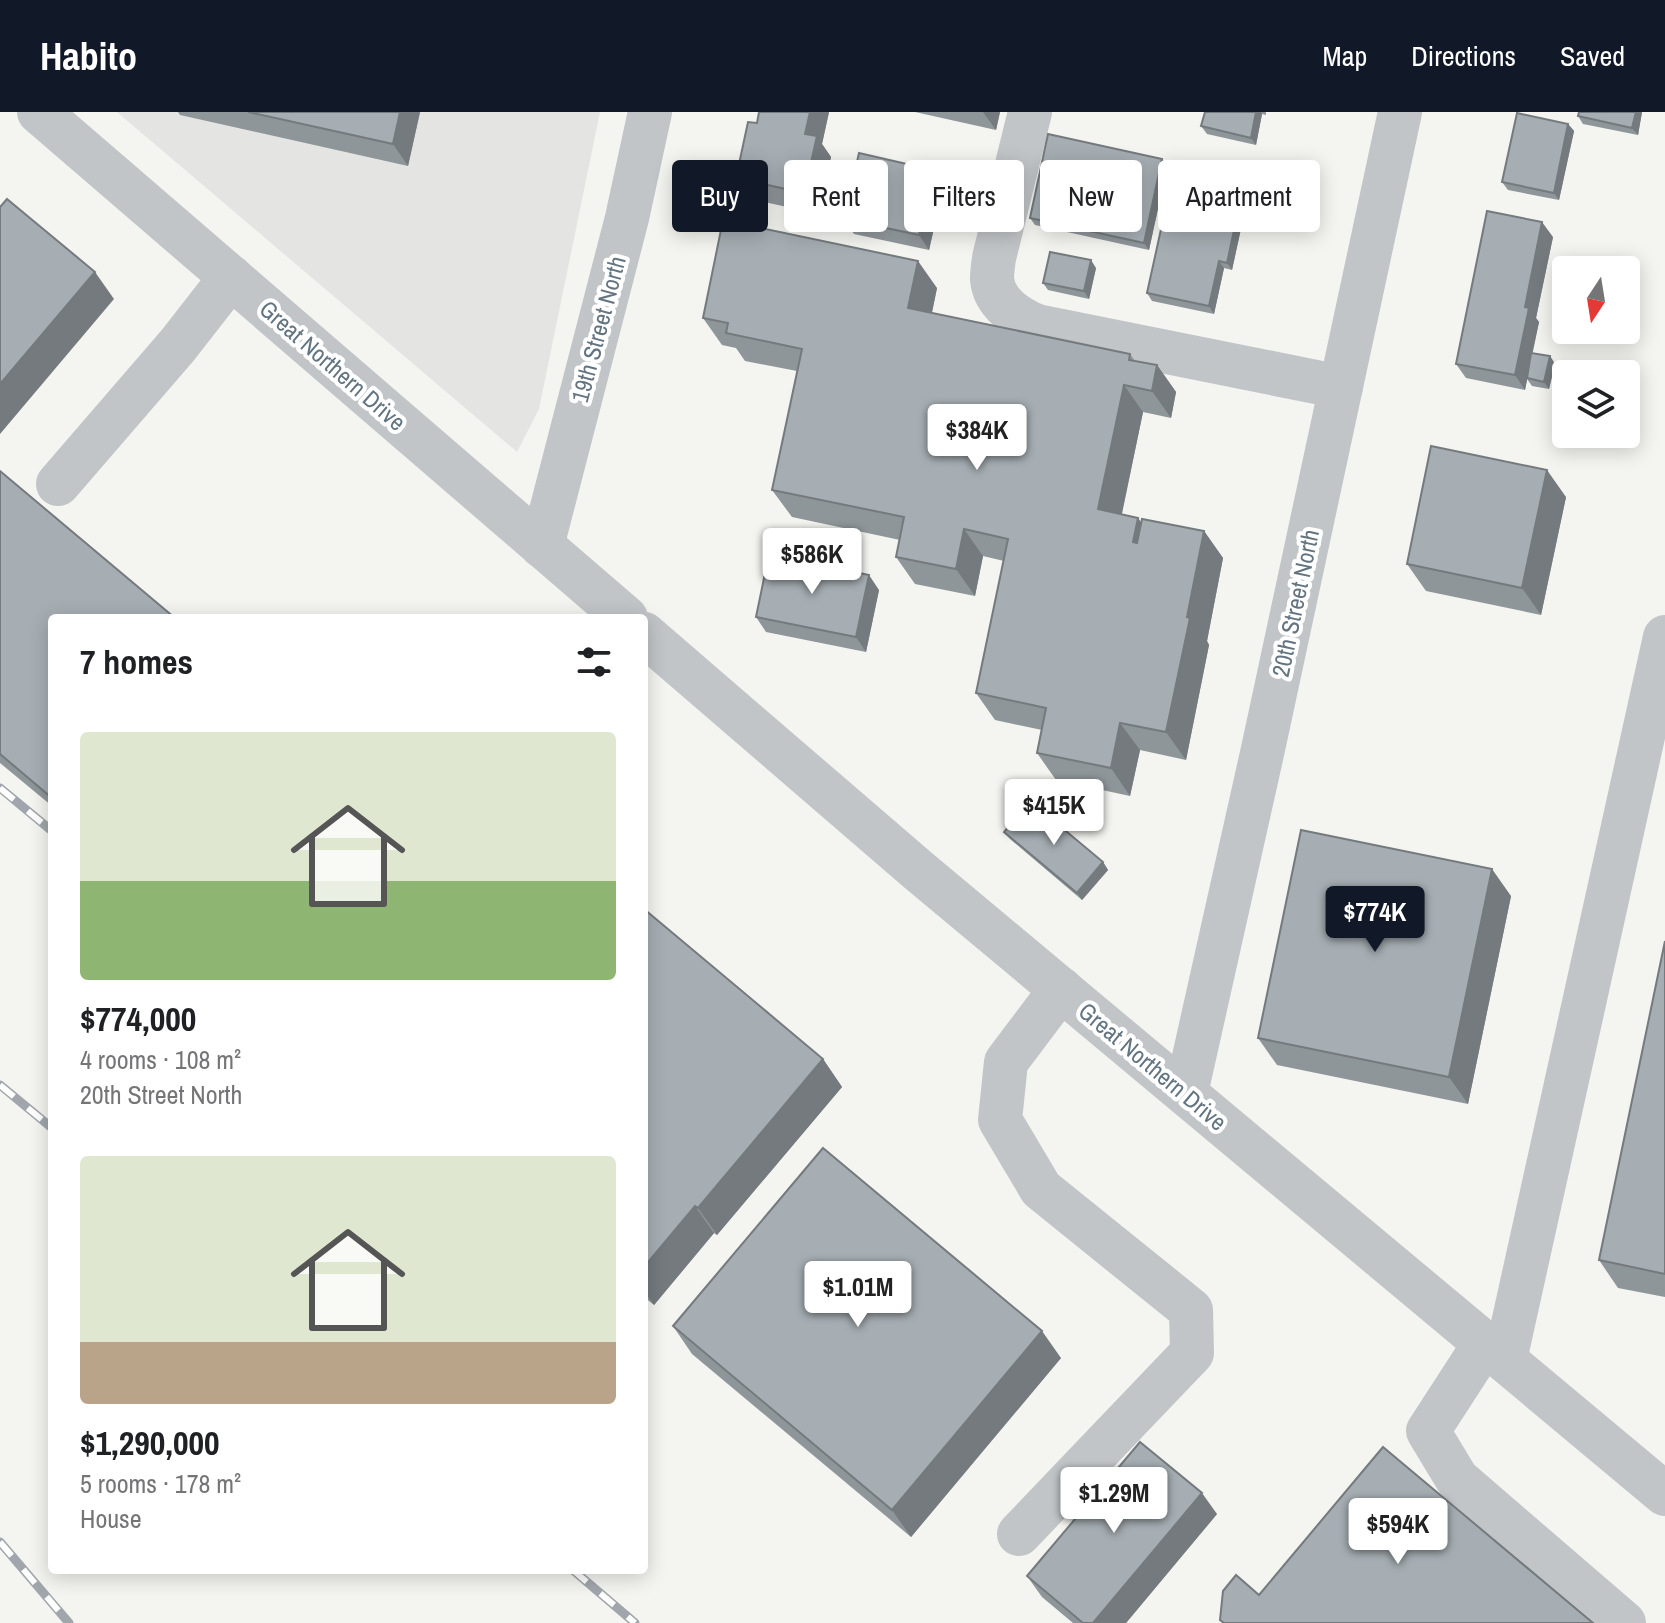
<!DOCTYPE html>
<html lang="en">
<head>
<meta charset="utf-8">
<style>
	body { margin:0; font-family:"Archivo Narrow",sans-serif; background:#f2f2f2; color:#202124; height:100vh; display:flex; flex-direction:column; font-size:30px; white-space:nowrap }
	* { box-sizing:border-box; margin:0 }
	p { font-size:26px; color:#757577 }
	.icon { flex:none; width:44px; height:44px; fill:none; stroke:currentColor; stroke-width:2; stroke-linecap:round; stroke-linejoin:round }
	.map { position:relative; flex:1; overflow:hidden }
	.side { position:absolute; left:48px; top:502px; width:600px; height:960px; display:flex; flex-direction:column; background:#fff; border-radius:8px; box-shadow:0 4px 20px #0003 }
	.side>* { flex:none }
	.banner { position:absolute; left:672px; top:48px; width:760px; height:72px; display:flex; gap:16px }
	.needle { width:52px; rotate:192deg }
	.buttons { position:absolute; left:1552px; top:144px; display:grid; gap:16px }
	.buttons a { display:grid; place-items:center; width:88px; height:88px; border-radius:8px; background:#fff; box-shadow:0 4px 20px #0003; font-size:40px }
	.price { position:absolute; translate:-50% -68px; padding:0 18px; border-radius:8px; background:#fff; color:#222; font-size:26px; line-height:52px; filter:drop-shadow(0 2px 4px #0008) }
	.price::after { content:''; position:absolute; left:50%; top:48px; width:24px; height:18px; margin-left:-12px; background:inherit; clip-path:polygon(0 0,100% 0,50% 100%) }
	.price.on { background:#111827; color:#fff }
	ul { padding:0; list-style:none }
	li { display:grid; align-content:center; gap:16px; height:424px; padding:0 32px }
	li span { display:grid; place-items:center; height:248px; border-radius:8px; color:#555 }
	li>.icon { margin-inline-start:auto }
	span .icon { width:144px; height:144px; fill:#fffc; stroke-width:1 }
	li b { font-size:34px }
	h2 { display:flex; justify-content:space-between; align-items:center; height:96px; padding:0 32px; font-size:34px }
	.pill { padding:0 28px; border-radius:8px; background:#fff; box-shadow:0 4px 20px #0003; font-size:28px; line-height:72px }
	.pill.on { background:#111827; color:#fff }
	header { display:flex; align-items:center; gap:48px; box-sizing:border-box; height:112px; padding:0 40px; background:#111827; color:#fff }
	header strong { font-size:38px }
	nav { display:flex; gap:44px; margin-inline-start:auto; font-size:28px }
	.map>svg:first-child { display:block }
</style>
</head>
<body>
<header>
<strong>Habito</strong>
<nav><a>Map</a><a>Directions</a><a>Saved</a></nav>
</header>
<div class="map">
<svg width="1665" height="1511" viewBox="0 0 1665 1511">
	<rect width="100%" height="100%" fill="#f4f4f0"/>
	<path fill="#e4e5e3" d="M117,0H600L539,297L517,340Z"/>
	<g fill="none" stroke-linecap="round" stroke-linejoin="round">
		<g stroke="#c1c5c8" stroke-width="44">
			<path d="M39,0L626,506"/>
			<path d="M1030,0L994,146C993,153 992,160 992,167C994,191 1017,206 1037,214L1341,275"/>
			<path d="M58,372L178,233L231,165"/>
			<path d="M542,434L627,106L650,0"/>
			<path d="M644,522L919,759L1665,1382"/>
			<path d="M1186,981L1263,637L1400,0"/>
			<path d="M1485,1231L1428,1319L1457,1367L1624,1511"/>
			<path d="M1505,1248L1665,525"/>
			<path d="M1019,1422L1192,1241L1191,1198L1041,1077L1000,1008L1006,950L1061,877"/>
		</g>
		<g stroke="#a0a6ab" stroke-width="9">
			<g id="rail">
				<path d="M0,676L52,719"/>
				<path d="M0,973L52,1016"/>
				<path d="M0,1430L69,1511"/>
				<path d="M573,1458L635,1511"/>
			</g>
		</g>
		<use href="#rail" stroke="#fff" stroke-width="6" stroke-dasharray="18" stroke-linecap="butt"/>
	</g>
	<g fill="#8f969a">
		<path d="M178,0H420L408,54L180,3Z"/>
		<path d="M759,0H829L822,32L831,45L819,102L751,87L736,66L757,11Z"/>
		<path d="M915,0H1000L996,18Z"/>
		<path d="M1205,0H1266V3L1262,2L1256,33L1207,22L1201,14Z"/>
		<path d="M1579,0H1642L1638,23L1583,12L1578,4Z"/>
		<path d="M1568,12L1574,19L1559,88L1508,78L1502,70Z"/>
		<path d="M1162,47L1167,55L1149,138L1035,113L1030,106Z"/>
		<path d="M944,72L929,138L854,122L844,107Z"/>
		<path d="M1242,112L1232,158L1224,156L1214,202L1152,189L1147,181Z"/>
		<path d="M1553,125L1536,206L1539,210L1532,241L1550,244L1555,252L1549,277L1532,274L1527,267L1525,278L1466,266L1456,252Z"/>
		<path d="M1096,156L1089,187L1048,178L1043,171Z"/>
		<path d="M937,176L932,201L1130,242L1135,249L1157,253L1176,280L1171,306L1143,300L1122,402L1138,406L1141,411L1204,419L1223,446L1207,529L1209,533L1186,648L1140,638L1130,684L1056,668L1037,641L1042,618L995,608L976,581L1004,449L983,444L975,484L915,472L896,445L900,428L792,405L772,378L797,259L745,249L736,236L722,233L703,206Z"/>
		<path d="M0,359L52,506V694L0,651Z"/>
		<path d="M1566,385L1541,503L1426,479L1407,452Z"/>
		<path d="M879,478L866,540L766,520L756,505Z"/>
		<path d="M1004,720L1103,750L1108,758L1082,788L1010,727Z"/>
		<path d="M1511,784L1468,992L1277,953L1258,926Z"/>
		<path d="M644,797L823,947L842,975L717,1123L714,1121L654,1193L644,1185Z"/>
		<path d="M1665,829V1185L1618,1176L1599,1148Z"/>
		<path d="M673,1214L1061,1246L911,1425L692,1242Z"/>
		<path d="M1217,1402L1126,1511H1073L1042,1485L1027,1464Z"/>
	</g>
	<g fill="#747a7d">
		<path d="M400,0H420L408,54L393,32Z"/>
		<path d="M810,0H829L822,32L831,45L819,102L804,81L805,22Z"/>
		<path d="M983,0H1000L996,18Z"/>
		<path d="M1256,0H1261L1262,2L1256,33L1251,26Z"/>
		<path d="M1636,0H1642L1638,23L1632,16Z"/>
		<path d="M1568,12L1574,19L1559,88L1554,81Z"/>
		<path d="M1162,47L1167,55L1149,138L1144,131Z"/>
		<path d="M933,58L944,72L929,138L919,123Z"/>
		<path d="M1237,104L1242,112L1232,158L1227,151Z"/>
		<path d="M1542,110L1553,125L1536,206L1539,210L1525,278L1515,263L1525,195Z"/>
		<path d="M1091,148L1096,156L1089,187L1084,179Z"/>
		<path d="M918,149L937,176L927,223L908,196Z"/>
		<path d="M1219,149L1224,156L1214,202L1209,194Z"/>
		<path d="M95,160L114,187L0,322V272Z"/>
		<path d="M1550,244L1555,252L1549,277L1544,270Z"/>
		<path d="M1157,253L1176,280L1171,306L1152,279Z"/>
		<path d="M1124,273L1143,300L1117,424L1098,397Z"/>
		<path d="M1547,358L1566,385L1541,503L1522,476Z"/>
		<path d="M1138,406L1157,433L1133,430Z"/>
		<path d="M964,417L983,444L975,484L956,457Z"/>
		<path d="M1204,419L1223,446L1207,529L1209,533L1186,648L1166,620L1187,505Z"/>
		<path d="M869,463L879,478L866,540L856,525Z"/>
		<path d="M1120,611L1140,638L1130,684L1111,656Z"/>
		<path d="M1103,750L1108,758L1082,788L1077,781Z"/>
		<path d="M1492,757L1511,784L1468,992L1449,965Z"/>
		<path d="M823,947L842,975L717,1123L698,1096Z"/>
		<path d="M695,1094L714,1121L654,1193L644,1179V1155Z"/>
		<path d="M1042,1219L1061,1246L911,1425L892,1398Z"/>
		<path d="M1202,1381L1217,1402L1126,1511H1093Z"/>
	</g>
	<g fill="#a6aeb3" stroke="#747a7d" stroke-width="2">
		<path d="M248,0H400L393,32Z"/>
		<path d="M759,0H810L805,22L817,24L804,81L736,66L748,10L757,11Z"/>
		<path d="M1205,0H1256L1251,26L1201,14Z"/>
		<path d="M1579,0H1636L1632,16L1578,4Z"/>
		<path d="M1517,1L1568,12L1554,81L1502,70Z"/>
		<path d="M1048,22L1162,47L1144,131L1030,106Z"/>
		<path d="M859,41L933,58L919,123L844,107Z"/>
		<path d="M7,87L95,160L0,272V95Z"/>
		<path d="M1167,90L1237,104L1227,151L1219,149L1209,194L1147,181Z"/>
		<path d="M1487,99L1542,110L1525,195L1529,196L1515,263L1456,252Z"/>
		<path d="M723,108L918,149L908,196L1130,242L1129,248L1157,253L1152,279L1124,273L1098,397L1138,406L1133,430L1137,431L1142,407L1204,419L1187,505L1190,506L1166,620L1120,611L1111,656L1037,641L1046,596L976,581L1008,427L964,417L956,457L896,445L904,405L772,378L802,237L726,221L728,211L703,206Z"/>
		<path d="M1050,140L1091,148L1084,179L1043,171Z"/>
		<path d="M1531,241L1550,244L1544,270L1527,266Z"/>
		<path d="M1431,334L1547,358L1522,476L1407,452Z"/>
		<path d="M0,359L175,506H52V686L0,642Z"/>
		<path d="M769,442L869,463L856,525L756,505Z"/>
		<path d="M1030,689L1103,750L1077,781L1004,720Z"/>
		<path d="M1301,718L1492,757L1449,965L1258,926Z"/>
		<path d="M644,797L823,947L698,1096L695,1094L644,1155Z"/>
		<path d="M1665,829V1162L1599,1148Z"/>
		<path d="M823,1036L1042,1219L892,1398L673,1214Z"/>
		<path d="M1140,1330L1202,1381L1093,1511H1083L1027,1464Z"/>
		<path d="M1383,1335L1593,1511H1224L1220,1508L1223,1479L1236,1463L1259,1483Z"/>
	</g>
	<g text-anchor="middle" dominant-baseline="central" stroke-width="8" stroke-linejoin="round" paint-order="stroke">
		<g font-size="24" fill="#637481" stroke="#fff">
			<text transform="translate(598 217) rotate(-75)">19th Street North</text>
			<text transform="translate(333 253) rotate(41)">Great Northern Drive</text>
			<text transform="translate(1295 491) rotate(-78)">20th Street North</text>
			<text transform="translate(1153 954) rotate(40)">Great Northern Drive</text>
		</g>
	</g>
</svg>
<div class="buttons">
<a><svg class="needle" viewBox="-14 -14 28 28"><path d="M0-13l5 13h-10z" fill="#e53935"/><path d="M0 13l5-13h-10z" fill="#757577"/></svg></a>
<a><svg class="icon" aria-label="layers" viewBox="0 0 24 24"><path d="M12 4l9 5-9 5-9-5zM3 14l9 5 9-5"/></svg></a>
</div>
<b class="price" style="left:977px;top:360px">$384K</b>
<b class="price" style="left:812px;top:484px">$586K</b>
<b class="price" style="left:1054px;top:735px">$415K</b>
<b class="price on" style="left:1375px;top:842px">$774K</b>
<b class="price" style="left:858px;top:1217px">$1.01M</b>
<b class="price" style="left:1114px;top:1423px">$1.29M</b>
<b class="price" style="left:1398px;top:1454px">$594K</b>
<div class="banner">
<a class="pill on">Buy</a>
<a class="pill">Rent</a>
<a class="pill">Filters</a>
<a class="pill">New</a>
<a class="pill">Apartment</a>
</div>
<section class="side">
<h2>7 homes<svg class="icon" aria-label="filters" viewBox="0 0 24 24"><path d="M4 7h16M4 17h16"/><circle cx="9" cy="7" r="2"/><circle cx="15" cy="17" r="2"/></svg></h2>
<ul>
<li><span style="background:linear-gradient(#dfe7d0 60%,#8fb573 0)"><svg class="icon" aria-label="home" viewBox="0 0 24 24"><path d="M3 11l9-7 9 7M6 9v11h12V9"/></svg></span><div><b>$774,000</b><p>4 rooms · 108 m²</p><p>20th Street North</p></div></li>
<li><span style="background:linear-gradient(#dfe7d0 75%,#b9a48a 0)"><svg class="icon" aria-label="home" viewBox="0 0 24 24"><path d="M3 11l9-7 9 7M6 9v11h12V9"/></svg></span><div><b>$1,290,000</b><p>5 rooms · 178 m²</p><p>House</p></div></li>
</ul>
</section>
</div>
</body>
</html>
